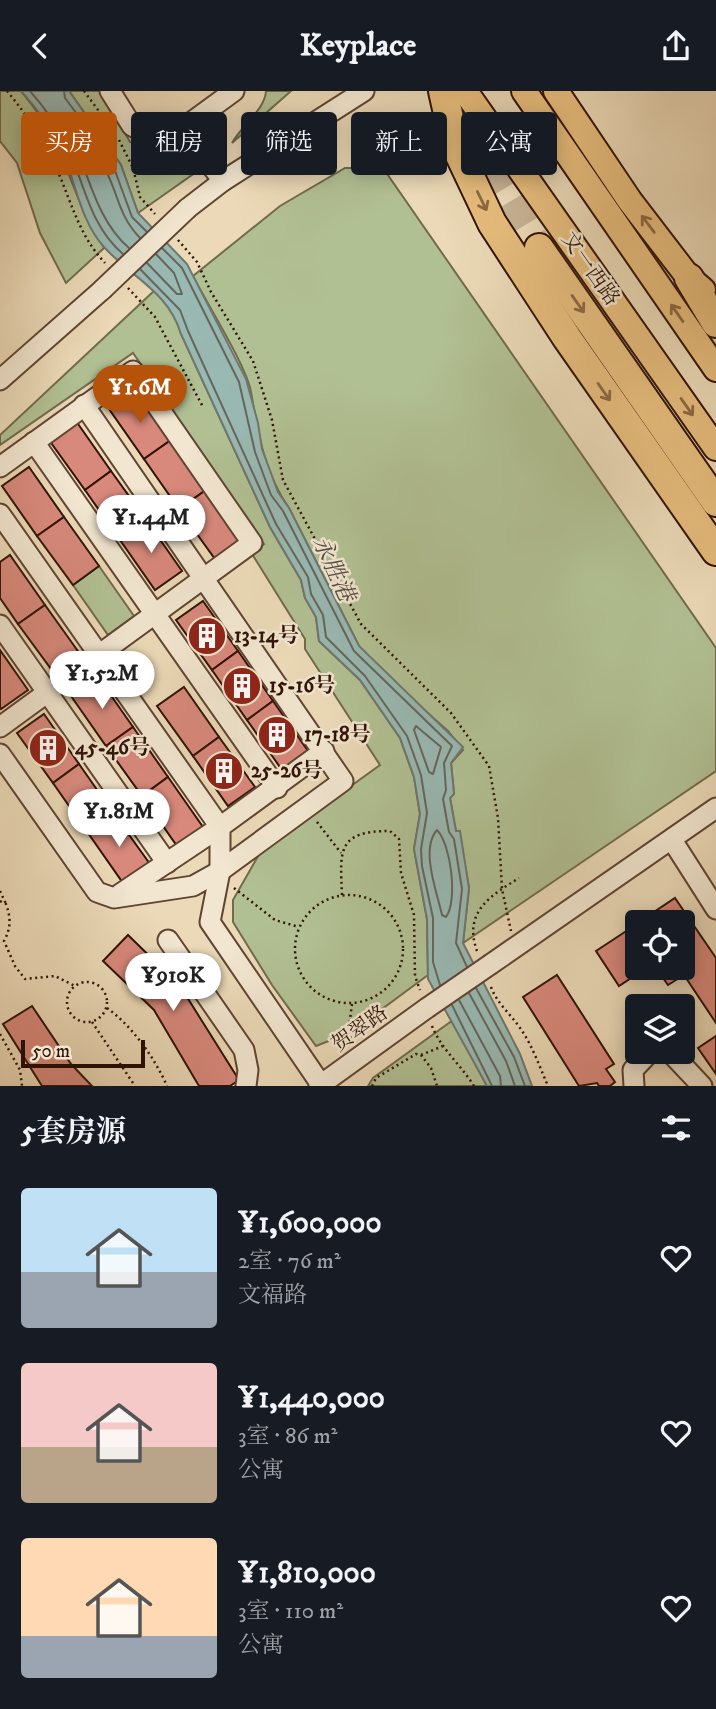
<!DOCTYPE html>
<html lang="zh">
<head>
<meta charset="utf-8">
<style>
	body { margin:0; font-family:"IM FELL DW Pica","Noto Serif SC",serif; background:#20242c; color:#f1f3f6; height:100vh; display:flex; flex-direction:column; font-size:26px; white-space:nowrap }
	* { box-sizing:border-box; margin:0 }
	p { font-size:23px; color:#9ea1a6 }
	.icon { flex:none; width:38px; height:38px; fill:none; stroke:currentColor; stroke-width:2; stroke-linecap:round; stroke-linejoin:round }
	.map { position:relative; height:995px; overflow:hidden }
	.panel { display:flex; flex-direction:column; background:#171b24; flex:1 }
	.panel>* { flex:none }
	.guide { position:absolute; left:21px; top:21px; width:676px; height:63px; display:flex; gap:14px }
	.tools { position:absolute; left:625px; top:819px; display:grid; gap:14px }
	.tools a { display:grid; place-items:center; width:70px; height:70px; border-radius:7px; background:#171b24; box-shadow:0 4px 18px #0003; font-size:35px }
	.scale { position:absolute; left:21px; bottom:18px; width:124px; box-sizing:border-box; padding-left:7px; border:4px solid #311306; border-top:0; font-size:19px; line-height:24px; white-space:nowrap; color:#311306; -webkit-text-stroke:5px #f2e6d0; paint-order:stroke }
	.price { position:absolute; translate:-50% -60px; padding:0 16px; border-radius:24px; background:#fff; color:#222; font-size:23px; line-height:46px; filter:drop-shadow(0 2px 4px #0008) }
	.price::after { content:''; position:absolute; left:50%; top:42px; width:21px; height:16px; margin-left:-10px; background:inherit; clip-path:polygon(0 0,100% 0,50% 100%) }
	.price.selected { background:#b45309; color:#fff }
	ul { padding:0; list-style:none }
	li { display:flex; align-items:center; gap:21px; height:175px; padding:0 21px }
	li span { display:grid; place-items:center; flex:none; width:196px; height:140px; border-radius:7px; color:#555 }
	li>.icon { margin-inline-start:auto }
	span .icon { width:84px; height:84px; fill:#fffc; stroke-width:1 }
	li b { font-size:30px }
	h2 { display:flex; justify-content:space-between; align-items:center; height:84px; padding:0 21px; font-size:30px }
	.tag { padding:0 24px; border-radius:7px; background:#171b24; box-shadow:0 4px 18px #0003; font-size:24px; line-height:63px }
	.tag.selected { background:#b45309; color:#fff }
	header { display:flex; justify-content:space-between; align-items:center; height:91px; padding:0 21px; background:#171b24; font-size:32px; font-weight:700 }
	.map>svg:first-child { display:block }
</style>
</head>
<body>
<header><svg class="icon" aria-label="back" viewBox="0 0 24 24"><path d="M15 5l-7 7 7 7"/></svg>Keyplace<svg class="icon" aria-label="share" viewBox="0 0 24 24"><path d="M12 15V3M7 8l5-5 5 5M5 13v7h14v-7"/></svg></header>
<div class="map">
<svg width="716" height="995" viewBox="0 0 716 995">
	<rect width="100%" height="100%" fill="#ebd9b7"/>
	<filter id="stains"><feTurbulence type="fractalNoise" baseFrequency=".00286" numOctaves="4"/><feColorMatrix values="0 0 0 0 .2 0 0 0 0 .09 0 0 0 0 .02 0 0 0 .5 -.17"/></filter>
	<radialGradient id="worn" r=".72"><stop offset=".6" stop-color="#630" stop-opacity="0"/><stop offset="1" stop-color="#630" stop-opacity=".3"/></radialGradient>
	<g fill="#b1c093" stroke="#716a4c" stroke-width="2">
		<path d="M0,0H21L51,39L85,124L104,157L66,192L40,142L17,72L0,50Z"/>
		<path d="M69,0H101L130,51L159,59L172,78L192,71L199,79L138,122L121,74Z"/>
		<path d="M266,0H291L232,52C241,35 265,19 266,0Z"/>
		<path d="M345,77H383L716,557V680L463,852L469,797L459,740L456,741L450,707L454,703L451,672L463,659L448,640L396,594L359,555L289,417C264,382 258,341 251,301C246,274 207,213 193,185L280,115Z"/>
		<path d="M155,199L175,223L181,243L270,436L301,489L305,507L316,526L319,550L360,589L400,647L414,686L420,723L414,758L427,828L428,884L351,941L316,955L272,894L233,831V809L261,760L380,674L305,558V548L252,463L264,453L133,262L0,354V344Z"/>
		<path d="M99,475L134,525L108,544L73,494Z"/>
		<path d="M453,929L487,995H368L373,987Z"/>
	</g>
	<path fill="#99b9b3" stroke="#6f776e" stroke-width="2" d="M21,0H69L121,74L138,122L187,173L246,288L258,332L262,358L278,401L289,417L359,555L463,656L451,672L454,703L450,707L456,740H460L469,797L463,852L520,963L532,995H487L428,888L427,828L414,758L420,723L414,686L400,647L360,589L319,550L316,526L305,507L301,489L270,436L181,243C168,200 132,187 104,156C81,131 76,93 63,63C53,39 38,19 21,0Z"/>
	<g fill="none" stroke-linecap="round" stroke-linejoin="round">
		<g stroke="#65665c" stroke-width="2">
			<path d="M30,0C46,18 59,37 69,59C85,96 91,136 123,163"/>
			<path d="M64,0L65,7L101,55L114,77L132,126L147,141"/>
			<path d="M129,157C94,127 88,77 67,36L69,32L73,33C85,47 96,62 105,78C119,104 118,124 140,147"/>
			<path d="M162,157L182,177L239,291L255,361L271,404L283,420L354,560L452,655L444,672L446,699L443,708L449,741L454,748L462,798L456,852L467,876"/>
			<path d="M147,172L177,203H182L174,182L156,163"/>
			<path d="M140,178L180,219L188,240L276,433L308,486L311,503L323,524L326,546L365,585L407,645L421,684L427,722L421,758L422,775L433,827V871L440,894"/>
			<path d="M416,635L441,656L433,683L429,681L414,639Z"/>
			<path d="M437,739C451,753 458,810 446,826L442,824C437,801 420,758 437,739Z"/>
			<path d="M476,897L514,966L525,995"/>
			<path d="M469,902L506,970L515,995"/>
			<path d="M459,909L500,985L501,995"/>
			<path d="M452,914L492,995"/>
		</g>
	</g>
	<g fill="#d8897c" stroke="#311306" stroke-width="2">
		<path d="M136,299L171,349L144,368L109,318Z"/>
		<path d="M76,330L111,380L85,399L49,349Z"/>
		<path d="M171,349L206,399L179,418L144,368Z"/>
		<path d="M29,376L64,426L37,445L2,395Z"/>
		<path d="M111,380L147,430L120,449L85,399Z"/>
		<path d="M206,399L241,449L215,468L179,418Z"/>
		<path d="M64,426L99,475L73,494L37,445Z"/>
		<path d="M147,430L182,480L155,499L120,449Z"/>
		<path d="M10,464L45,514L18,533L0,507V471Z"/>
		<path d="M203,510L238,560L212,579L176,529Z"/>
		<path d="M45,514L80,563L54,582L18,533Z"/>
		<path d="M0,559L28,599L1,618L0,616Z"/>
		<path d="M238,560L273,610L247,629L212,579Z"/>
		<path d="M98,586L133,636L106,655L71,605Z"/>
		<path d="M184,596L219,646L193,665L157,615Z"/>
		<path d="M273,610L308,660L282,679L247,629Z"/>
		<path d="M44,623L79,673L53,692L17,642Z"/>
		<path d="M133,636L168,686L142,705L106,655Z"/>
		<path d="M219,646L255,696L228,715L193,665Z"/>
		<path d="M79,673L114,723L88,742L53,692Z"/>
		<path d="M168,686L203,736L177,755L142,705Z"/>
		<path d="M114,723L150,773L123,792L88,742Z"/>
		<path d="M675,807L716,867V932L684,884L668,894L656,877H682V831H639Z"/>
		<path d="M637,833V877H646L619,895L596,860Z"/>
		<path d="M128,844L180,895L239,989L230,995H199L154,919L103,870Z"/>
		<path d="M557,884L614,973L606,978L615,991L610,995H599L597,992L579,995L523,906Z"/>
		<path d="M32,915L71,973L92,995H42L3,933Z"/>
		<path d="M716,945V983L698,957Z"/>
	</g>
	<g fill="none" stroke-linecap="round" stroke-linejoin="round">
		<path stroke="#c6b194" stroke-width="28" stroke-dasharray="28 14" stroke-linecap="butt" d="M446,2L539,157"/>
		<g stroke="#604432" stroke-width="23">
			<g id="minor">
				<path d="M110,0L132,35L163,52L234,0"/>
				<path d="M183,38L223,90"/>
				<path d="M188,117L223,90L364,0"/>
				<path d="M0,289L102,199"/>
				<path d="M34,351L277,697"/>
				<path d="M0,376L133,280L252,452L0,636"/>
				<path d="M0,423L220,736L120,803"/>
				<path d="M0,534L167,772"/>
				<path d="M0,663L97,801L114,807L193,795L220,780L343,690L84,314"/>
				<path d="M672,749L716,818"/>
				<path d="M168,849L244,959L248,979L246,995"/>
				<path d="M491,873L716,717"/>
				<path d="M670,961L702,995"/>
				<path d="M319,995L427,917"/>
				<path d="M322,995L210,831L220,780V736L324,660"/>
				<path d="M634,995L633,979L650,961"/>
			</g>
		</g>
		<g stroke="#311306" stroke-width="28">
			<g id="major">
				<path d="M465,0L716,357"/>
				<path d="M524,0L716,278"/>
				<path d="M556,0L630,110L689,187L703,199"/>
			</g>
		</g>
		<g stroke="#311306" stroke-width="32">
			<g id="highway">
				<path d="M443,0L455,54L492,132L567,247L716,460"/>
				<path d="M539,157L716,411"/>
				<path d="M689,187L716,232"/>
			</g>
		</g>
		<g stroke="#311306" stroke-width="2.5" stroke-dasharray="2 3.5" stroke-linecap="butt">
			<path d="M7,0C25,22 42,45 54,72C71,108 77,142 105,172"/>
			<path d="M84,0L101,23"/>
			<path d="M119,49L133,77L140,106L155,123"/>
			<path d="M178,149L197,171L211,201L253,270L272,329L283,389L361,533L451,622L489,675L498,727L502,798L511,840"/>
			<path d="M128,197L155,226L203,316"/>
			<path d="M317,731L341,762"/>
			<path d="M234,797L275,829L299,836"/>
			<path d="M0,800L6,813"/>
			<circle cx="349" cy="858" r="54"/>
			<path d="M342,804C340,759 337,740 390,740L399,748L401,782L414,824L415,885L420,899"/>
			<path d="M0,810L6,813C11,827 11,837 4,850L15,875L25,888L55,885L75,895"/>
			<path d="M477,860C463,821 490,805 519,787"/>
			<circle cx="87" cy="911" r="20"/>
			<path d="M491,896C497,913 512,924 522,940C533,956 540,977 548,995"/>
			<path d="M352,913L349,936L353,950"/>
			<path d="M107,917C131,934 155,967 167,995"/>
			<path d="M92,931L135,995"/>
			<path d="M432,935C441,958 461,974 474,995"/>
			<path d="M0,943L20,979L22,995"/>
			<path d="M421,964L443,955"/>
			<path d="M372,995L376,987L416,963L421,964L431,977L437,995"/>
		</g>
		<use href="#minor" stroke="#f2e6d0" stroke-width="19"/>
		<use href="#major" stroke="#e6bc7c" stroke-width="24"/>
		<use href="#highway" stroke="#e6bc7c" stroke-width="28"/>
		<g stroke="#604432" stroke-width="23" stroke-linecap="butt">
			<g id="minor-bridge">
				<path d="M102,199L188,117"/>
				<path d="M427,917L491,873"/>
			</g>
		</g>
		<use href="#minor-bridge" stroke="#f2e6d0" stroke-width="19"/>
	</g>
	<defs><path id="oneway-shaft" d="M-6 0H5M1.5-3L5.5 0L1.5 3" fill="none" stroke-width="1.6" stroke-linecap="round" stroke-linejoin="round" transform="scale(1.75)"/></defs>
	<g stroke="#8c6841">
		<use href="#oneway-shaft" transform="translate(482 110) rotate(64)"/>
		<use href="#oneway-shaft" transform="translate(648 133) rotate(-127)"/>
		<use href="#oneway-shaft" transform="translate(578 213) rotate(55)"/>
		<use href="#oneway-shaft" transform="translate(677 222) rotate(-125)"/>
		<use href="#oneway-shaft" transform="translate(604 301) rotate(55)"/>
		<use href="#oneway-shaft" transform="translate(687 316) rotate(55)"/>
	</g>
	<defs>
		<g id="building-disc" transform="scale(2.0125)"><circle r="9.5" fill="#8f2418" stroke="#f2e6d0"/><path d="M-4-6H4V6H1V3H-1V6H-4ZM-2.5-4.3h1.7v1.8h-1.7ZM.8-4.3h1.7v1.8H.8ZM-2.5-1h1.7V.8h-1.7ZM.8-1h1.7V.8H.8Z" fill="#fff"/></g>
	</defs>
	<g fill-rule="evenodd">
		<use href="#building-disc" x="207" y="545"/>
		<use href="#building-disc" x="242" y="595"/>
		<use href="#building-disc" x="277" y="644"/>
		<use href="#building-disc" x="48" y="657"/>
		<use href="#building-disc" x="224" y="680"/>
	</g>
	<g text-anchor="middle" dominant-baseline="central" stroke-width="5" stroke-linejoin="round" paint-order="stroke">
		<g font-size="21" fill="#311306" stroke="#f2e6d0">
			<text transform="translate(590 178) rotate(55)">文一西路</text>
			<text transform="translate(360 938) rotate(-36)">贺翠路</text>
		</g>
		<g font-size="21" font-weight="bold" fill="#311306" stroke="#f2e6d0" text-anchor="start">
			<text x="234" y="545">13-14号</text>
			<text x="269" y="595">15-16号</text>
			<text x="304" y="644">17-18号</text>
			<text x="75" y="657">45-46号</text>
			<text x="251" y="680">25-26号</text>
		</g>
		<g font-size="23" font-style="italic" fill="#554d43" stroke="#f2e6d0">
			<text transform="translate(333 478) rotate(65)">永胜港</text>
		</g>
	</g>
	<rect width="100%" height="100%" filter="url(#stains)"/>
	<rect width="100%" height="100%" fill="url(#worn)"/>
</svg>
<div class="tools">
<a><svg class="icon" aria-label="locate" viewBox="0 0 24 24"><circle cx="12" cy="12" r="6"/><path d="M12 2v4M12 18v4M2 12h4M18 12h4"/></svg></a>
<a><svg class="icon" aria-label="layers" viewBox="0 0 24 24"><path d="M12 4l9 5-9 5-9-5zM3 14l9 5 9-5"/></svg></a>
</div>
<div class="scale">50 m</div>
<b class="price selected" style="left:140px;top:334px">¥1.6M</b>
<b class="price" style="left:151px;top:464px">¥1.44M</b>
<b class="price" style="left:102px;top:620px">¥1.52M</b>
<b class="price" style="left:119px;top:758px">¥1.81M</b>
<b class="price" style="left:173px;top:922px">¥910K</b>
<div class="guide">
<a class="tag selected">买房</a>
<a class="tag">租房</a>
<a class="tag">筛选</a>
<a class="tag">新上</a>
<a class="tag">公寓</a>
</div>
</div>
<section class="panel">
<h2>5套房源<svg class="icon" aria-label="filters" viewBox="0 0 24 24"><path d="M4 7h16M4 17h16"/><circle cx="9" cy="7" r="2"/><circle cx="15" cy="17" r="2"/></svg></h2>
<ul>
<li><span style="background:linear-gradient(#bfe0f5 60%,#9aa5b1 0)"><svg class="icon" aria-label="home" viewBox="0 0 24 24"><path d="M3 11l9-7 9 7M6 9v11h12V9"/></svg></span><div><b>¥1,600,000</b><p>2室 · 76 m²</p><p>文福路</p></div><svg class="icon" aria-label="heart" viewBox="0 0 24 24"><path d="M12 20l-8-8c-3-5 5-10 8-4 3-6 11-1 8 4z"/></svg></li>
<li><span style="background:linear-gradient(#f6c9c9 60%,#b9a48a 0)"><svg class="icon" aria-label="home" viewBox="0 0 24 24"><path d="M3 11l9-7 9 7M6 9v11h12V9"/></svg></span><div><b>¥1,440,000</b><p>3室 · 86 m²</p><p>公寓</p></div><svg class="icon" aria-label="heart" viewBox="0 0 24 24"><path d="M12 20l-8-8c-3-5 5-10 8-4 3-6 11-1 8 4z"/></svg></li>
<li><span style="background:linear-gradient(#ffd9b3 70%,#9aa5b1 0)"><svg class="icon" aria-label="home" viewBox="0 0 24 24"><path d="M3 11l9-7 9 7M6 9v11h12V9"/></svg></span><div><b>¥1,810,000</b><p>3室 · 110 m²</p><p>公寓</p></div><svg class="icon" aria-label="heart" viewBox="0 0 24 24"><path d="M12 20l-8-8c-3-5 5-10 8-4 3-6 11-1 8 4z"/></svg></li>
</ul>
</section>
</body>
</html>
